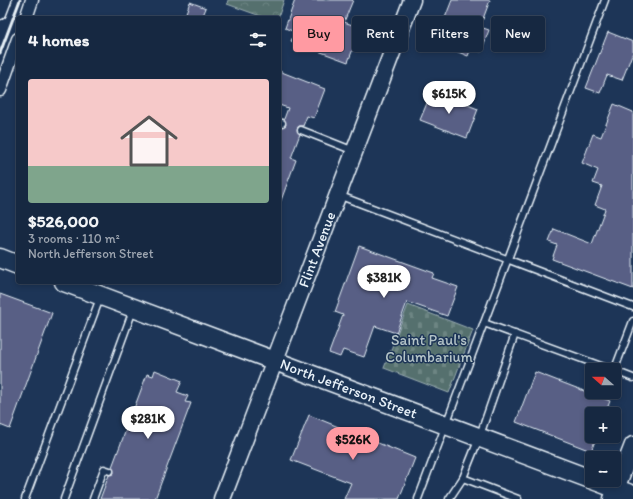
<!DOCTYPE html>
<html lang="en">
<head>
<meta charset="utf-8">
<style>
	body { margin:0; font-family:Itim,sans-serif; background:#1f3048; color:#f1f3f6; height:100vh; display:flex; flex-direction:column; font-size:15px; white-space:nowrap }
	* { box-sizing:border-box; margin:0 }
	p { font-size:13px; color:#9ea6b1 }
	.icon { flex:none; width:22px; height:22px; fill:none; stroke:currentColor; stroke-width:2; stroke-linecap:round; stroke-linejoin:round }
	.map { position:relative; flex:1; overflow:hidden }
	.side { position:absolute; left:16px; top:16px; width:265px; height:268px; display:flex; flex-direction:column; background:#162841; border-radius:4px; box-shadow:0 2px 6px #0003,0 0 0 1px #35445a }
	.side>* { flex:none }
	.top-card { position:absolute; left:293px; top:16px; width:280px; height:36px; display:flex; gap:8px }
	.needle { width:26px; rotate:291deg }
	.buttons { position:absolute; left:585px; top:363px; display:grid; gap:8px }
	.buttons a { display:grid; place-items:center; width:36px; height:36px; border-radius:4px; background:#162841; box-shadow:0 2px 6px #0003,0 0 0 1px #35445a; font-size:20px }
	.price { position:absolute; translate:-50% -34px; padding:0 9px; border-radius:14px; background:#fff; color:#222; font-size:13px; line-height:26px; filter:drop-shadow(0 1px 2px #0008) }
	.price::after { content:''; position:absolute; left:50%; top:24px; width:12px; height:9px; margin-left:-6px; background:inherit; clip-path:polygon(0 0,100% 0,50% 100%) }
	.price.on { background:#ff9aa2; color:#111 }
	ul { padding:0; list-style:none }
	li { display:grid; align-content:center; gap:8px; height:212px; padding:0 12px }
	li+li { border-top:1px solid #35445a }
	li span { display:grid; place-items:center; height:124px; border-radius:4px; color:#555 }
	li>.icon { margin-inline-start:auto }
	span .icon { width:72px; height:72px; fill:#fffc; stroke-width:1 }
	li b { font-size:17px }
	h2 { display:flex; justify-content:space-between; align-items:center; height:48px; padding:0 12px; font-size:17px }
	.tag { padding:0 14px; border-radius:4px; background:#162841; box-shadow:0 2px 6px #0003,0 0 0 1px #35445a; font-size:14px; line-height:36px }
	.tag.on { background:#ff9aa2; color:#111 }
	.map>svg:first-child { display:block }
</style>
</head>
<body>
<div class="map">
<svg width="633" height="499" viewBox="0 0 633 499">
	<defs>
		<pattern id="cemetery-stones" width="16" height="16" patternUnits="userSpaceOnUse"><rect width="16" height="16" fill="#54706e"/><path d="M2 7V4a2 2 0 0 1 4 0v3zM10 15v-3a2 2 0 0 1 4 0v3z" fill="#6d8583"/></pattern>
		<pattern id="park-crowns" width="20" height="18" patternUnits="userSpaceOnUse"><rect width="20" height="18" fill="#54706e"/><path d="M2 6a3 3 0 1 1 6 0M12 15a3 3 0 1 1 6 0" fill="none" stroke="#6d8583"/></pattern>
	</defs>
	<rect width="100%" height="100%" fill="#1d3557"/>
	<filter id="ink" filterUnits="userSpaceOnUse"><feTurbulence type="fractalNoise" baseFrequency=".025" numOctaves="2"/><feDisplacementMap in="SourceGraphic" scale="8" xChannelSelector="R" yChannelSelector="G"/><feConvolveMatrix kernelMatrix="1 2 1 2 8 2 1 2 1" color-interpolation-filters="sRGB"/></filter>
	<g filter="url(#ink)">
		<path fill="url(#cemetery-stones)" stroke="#9eb0b3" d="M408,305L473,330L449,393L384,368Z"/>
		<path fill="url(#park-crowns)" stroke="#9eb0b3" d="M228,0H284L278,18H266L227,4Z"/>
		<g fill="#585f85" stroke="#e8f1f8">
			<path d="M295,0H353L344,22L361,28L348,62L291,41L295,32L285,28Z"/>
			<path d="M452,0H490L480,27L489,30L481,52L471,48L468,56L441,45L448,25L443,23Z"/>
			<path d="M190,2L206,8L202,18H184Z"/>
			<path d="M608,32L633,42V52L622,80L607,75L600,93L586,88Z"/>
			<path d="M279,71L325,89L314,118L307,116L303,126H299L297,129L300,134L291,158L296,160L280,203L279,131L280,127L286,125L284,119L288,108L279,105Z"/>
			<path d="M432,91L478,109L467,138L420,120Z"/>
			<path d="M614,104L633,112V289L552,259L557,245L549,242L554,229L592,244L605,209L595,205L602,186L593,183L598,170L582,163L593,134L601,137Z"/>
			<path d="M359,246L434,273L432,278L458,287L447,316L407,302L396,333L375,326L364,357L343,350L340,357L329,353L343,315L335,312Z"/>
			<path d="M0,294L52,313L10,429L0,425Z"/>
			<path d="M155,370L182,381L177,392L188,396L185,402L191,403L155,499H100L109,475L114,473L112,467L147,374L153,376Z"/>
			<path d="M535,372L610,401L605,414H592V436H597L591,451L516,422Z"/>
			<path d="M309,415L415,458L399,499H344L351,483L291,460Z"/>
		</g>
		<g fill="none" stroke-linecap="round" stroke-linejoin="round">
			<g stroke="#e8f1f8" stroke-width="9">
				<g id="lane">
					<path d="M279,122L282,123"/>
					<path d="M301,130L354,151"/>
					<path d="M338,195L633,307"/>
					<path d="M484,323L612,370"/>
					<path d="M614,371L633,321"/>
					<path d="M615,371L633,378"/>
					<path d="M463,478L518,499"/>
					<path d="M25,499L100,298"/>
					<path d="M64,499L133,310"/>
					<path d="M93,499L104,469L110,471"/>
					<path d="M418,499L605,0"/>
					<path d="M449,499L463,478L479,438L515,334"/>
				</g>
			</g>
			<g stroke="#e8f1f8" stroke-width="15">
				<g id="street">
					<path d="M0,13L5,0"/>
					<path d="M26,18L32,0"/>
					<path d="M0,90L18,39"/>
				</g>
			</g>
			<g stroke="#e8f1f8" stroke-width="19">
				<g id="secondary">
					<path id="s1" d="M222,499L412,0"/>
					<path d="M612,499L633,445"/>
				</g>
			</g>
			<g stroke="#e8f1f8" stroke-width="21">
				<g id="primary">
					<path d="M0,258L18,265"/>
					<path id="s2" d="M64,282L633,495"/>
				</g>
			</g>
			<use href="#lane" stroke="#1d3557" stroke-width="6"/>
			<use href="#street" stroke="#1d3557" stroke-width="12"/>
			<use href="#secondary" stroke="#1d3557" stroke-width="16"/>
			<use href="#primary" stroke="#1d3557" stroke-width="18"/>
			<path stroke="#e8f1f8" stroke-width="3" d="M0,53L20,0"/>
		</g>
	</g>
	<g text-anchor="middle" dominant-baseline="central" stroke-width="3" stroke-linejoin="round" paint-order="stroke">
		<g font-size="15" fill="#e8f1f8" stroke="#1d3557">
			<text stroke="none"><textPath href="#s1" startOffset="267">Flint Avenue</textPath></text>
			<text stroke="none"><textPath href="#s2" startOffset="304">North Jefferson Street</textPath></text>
		</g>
		<g font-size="15" fill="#b4c4c8" stroke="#1d3557">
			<text x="429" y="340">Saint Paul's<tspan x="429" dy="17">Columbarium</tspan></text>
		</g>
	</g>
</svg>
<div class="buttons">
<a><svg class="needle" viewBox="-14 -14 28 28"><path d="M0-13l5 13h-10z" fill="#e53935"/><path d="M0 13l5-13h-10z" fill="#9ea6b1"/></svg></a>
<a>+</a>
<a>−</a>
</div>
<b class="price" style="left:449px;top:115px">$615K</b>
<b class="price" style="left:384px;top:299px">$381K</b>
<b class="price" style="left:148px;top:440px">$281K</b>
<b class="price on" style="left:353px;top:461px">$526K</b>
<div class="top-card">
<a class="tag on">Buy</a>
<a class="tag">Rent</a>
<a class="tag">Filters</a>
<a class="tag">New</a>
</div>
<section class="side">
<h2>4 homes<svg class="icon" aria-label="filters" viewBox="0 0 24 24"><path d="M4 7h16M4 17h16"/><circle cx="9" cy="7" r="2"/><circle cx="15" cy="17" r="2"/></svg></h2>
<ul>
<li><span style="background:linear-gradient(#f6c9c9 70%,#7fa58c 0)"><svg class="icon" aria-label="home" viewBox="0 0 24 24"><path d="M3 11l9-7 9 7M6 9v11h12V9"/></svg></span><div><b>$526,000</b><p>3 rooms · 110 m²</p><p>North Jefferson Street</p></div></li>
</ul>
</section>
</div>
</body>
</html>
